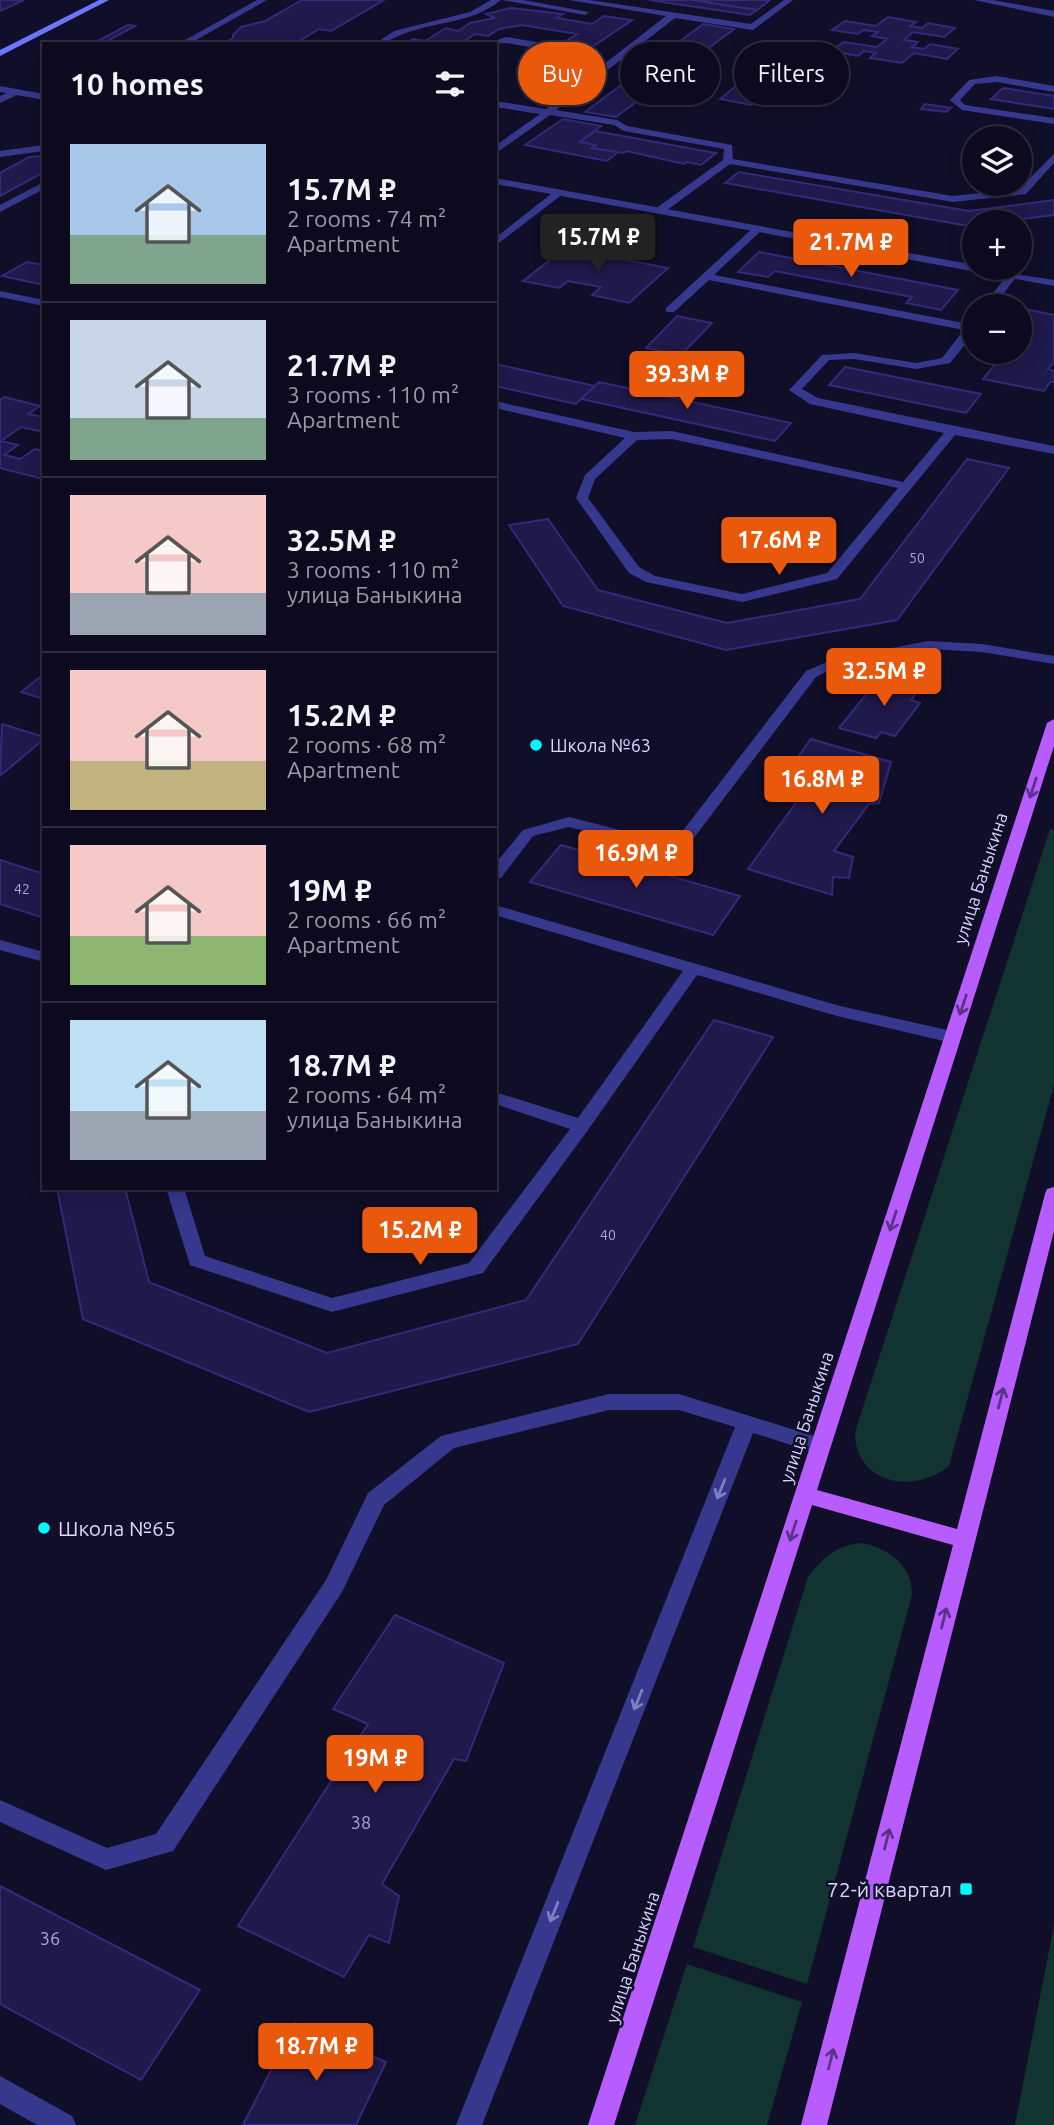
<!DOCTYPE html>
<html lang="en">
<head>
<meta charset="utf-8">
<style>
	body { margin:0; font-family:Ubuntu,sans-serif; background:#161328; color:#f1f3f6; height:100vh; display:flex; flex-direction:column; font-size:26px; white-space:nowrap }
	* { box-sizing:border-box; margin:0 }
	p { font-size:23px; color:#9a9aa4 }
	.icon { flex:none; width:38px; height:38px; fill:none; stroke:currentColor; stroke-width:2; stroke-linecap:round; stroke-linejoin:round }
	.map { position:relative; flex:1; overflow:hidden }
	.panel { position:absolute; left:42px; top:42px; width:455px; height:1148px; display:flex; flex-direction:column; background:#0d0a1f; border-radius:0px; box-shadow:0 4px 18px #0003,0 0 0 2px #2d2b3d }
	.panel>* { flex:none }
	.hud { position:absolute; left:518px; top:42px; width:430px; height:63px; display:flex; gap:14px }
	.buttons { position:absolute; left:962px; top:126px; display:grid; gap:14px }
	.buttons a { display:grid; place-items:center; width:70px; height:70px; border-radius:50%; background:#0d0a1f; box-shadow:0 4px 18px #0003,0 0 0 2px #2d2b3d; font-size:35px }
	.price { position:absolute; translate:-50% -60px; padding:0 16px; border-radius:7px; background:#ea580c; color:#fff; font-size:23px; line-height:46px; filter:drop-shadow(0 2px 4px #0008) }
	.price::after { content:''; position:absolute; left:50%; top:42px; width:21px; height:16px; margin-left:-10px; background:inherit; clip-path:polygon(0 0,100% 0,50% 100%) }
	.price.active { background:#222; color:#fff }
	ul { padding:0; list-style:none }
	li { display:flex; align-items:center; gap:21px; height:175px; padding:0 28px }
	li+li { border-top:2px solid #2d2b3d }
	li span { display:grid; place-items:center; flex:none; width:196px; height:140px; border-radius:0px; color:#555 }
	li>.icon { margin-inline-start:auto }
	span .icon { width:84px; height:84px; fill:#fffc; stroke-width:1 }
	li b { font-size:30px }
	h2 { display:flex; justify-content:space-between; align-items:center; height:84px; padding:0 28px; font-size:30px }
	.chip { padding:0 24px; border-radius:32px; background:#0d0a1f; box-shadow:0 4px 18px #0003,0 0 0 2px #2d2b3d; font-size:24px; line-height:63px }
	.chip.active { background:#ea580c; color:#fff }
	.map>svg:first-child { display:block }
</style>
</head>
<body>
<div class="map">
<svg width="1054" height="2125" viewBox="0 0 1054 2125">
	<rect width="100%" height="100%" fill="#110e29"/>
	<g fill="#113430">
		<path d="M1050,829L1054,830V1085L949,1466C914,1495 855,1484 855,1432Z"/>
		<path d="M862,1543C890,1549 912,1565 912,1595L807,1984L693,1947L808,1577C823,1557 837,1545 862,1543Z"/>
		<path d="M1054,1925V2125H1015Z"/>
		<path d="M687,1964L802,2002L767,2125H635Z"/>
	</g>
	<g fill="#1f194c" stroke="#33297a" stroke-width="2">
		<path d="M0,0H24L0,11Z"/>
		<path d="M302,0H384L331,31L319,29L294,44H223L233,38V35L241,27L265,21Z"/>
		<path d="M649,0H693L757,10L750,15Z"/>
		<path d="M693,0H762L769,1L757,10Z"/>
		<path d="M511,8L563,14L557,18L592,24L604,16L632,20L592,47L565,42L577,34L522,25L499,29L488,36L475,34L460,44H404L413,39L425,41L446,28L458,31L470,23L495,18L486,14Z"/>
		<path d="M888,17L916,22L910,26L922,28L928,23L955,28L944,37L913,32L904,40L918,42L912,47L924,49L930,44L958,49L947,59L914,53L902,63L870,58L876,53L864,51L858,56L831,51L844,42L877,47L887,39L872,36L878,32L863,30L858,34L832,30L845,21L876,26Z"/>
		<path d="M703,24L734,29L616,117L585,112Z"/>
		<path d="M128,25L135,26L102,44H92Z"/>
		<path d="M555,53L579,57L571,62L547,58Z"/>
		<path d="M736,86L767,91L751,105L720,99Z"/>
		<path d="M1003,88L1054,96V109L991,99Z"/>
		<path d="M925,104L951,108L946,112L921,109Z"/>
		<path d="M563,119L601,126L580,142L596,145L592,148L618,152L607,161L525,145Z"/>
		<path d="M595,131L716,153L701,165L687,162L684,164L627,151L623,153L592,148L596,145L580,142Z"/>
		<path d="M44,156V172L0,196V173L29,157Z"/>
		<path d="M739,172L969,211L1054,200V215L998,222H975V225L968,226L725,183Z"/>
		<path d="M565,248L668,268L629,303L592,295L601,287L568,281L559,288L523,281Z"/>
		<path d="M759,252L958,290L941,310L906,303L912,297L775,271L768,277L738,272Z"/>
		<path d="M27,262L44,265V285L2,276Z"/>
		<path d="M1020,308L1054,315V362L1048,369L1054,371V382H1050L1044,391L983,379L1005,352H1020Z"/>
		<path d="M677,316L712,323L681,355L646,348Z"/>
		<path d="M495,364L595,386L576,404L495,386Z"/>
		<path d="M845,367L981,394L966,413L829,385Z"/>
		<path d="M599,382L791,423L775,441L581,399Z"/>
		<path d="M4,397L40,406L28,414L44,417V432L21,427L1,441L18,445L4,455L20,459L35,449L44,451L43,479L0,468V400Z"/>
		<path d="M967,459L1009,468L897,620L726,650L563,606L509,525L548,519L598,590L727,623L860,599Z"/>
		<path d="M44,674V699L21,692Z"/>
		<path d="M881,676L924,683L911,700L920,703L895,736L881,732L876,738L839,728Z"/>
		<path d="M2,724L44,737V739L0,776Z"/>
		<path d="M811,739L891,762L879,803L869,804L834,851L853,857L849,878L833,877L832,895L748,869L808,786L782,779Z"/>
		<path d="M561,845L740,896L713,935L530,882Z"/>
		<path d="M0,860L44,874V918L0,904Z"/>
		<path d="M714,1020L773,1037L578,1344L309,1412L83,1319L57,1188H125L149,1282L327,1353L526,1300Z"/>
		<path d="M395,1615L504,1663L466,1761L454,1759L382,1884L399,1896L389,1943L369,1935L344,1977L238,1926L368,1724L333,1709Z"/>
		<path d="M0,1886L200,1990L141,2080L0,2004Z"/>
		<path d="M295,2023L386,2062L356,2125H243Z"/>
	</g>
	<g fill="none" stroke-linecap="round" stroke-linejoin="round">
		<g fill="#35388c" fill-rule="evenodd">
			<path d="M257,0H267L189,44H178Z"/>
			<path d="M491,0H501C472,24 434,21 401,35C390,39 387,44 375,44L394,31L470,12Z"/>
			<path d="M502,0H523L589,12L585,15Z"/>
			<path d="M569,0H590L751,24L784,0H793L753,30L675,18L556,110L617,120L627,126L732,145L733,159L953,196L1019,189L1054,154V163L1026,194L953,202L730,164L663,213H655V209L723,160L724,149L624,131L614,125L550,115L495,154V146L540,114L495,107V101L546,109L666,16Z"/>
			<path d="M974,0H992L1054,11V17Z"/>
			<path d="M506,37L548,44L552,47L548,50L506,43L485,44Z"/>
			<path d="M997,76L1054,86V92L997,82L975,84L960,100L965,105L1054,118V124L962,110L950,100L969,80Z"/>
			<path d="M16,89L19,90V94L0,103V96Z"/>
			<path d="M44,145V151L0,157V151Z"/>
			<path d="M44,182V189L0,212V205Z"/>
			<path d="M555,191L564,193L495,246V238Z"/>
			<path d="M754,227L763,229L714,275L969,324L975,321V332L950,363L916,369L854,359L829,360L802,389L818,398L1054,446V454L955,435L837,579L742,602L646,582L629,573L576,498L585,475L625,438L495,408V401L634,432L672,431L903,482L944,433L810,404L789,390L822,355L854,353L916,363L942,358L964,330L709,280L674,312H666V308ZM672,439L898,488L827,573L742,594L655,576L639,567L588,498L595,479L637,440Z"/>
			<path d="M1008,274L1017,276L994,306H983Z"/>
			<path d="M0,291L44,300V306L0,297Z"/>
			<path d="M928,641L982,644L1054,656V664L982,652L928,649L838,666L816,677L690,843L665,851L569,827L533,836L501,878L495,880V864L523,830L569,817L664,841L678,837L806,671L834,659Z"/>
			<path d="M495,905L840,1006L952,1031L961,1037L952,1043L837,1016L697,975L588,1130L483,1273L332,1312L190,1265L166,1188H184L205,1256L332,1298L469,1263L570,1129L495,1104V1092L578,1118L683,971L495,915Z"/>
			<path d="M0,940L44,952V962L0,950Z"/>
			<path d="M609,1394H679L827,1440L830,1446L827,1452L820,1454L753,1433L482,2125H456L735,1427L679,1410H609L454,1448L384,1505L342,1592L173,1851L106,1870L0,1822V1800L107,1848L156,1834L326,1580L368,1493L441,1436Z"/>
			<path d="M0,2076L72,2116L76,2125H37L0,2104Z"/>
		</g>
		<g fill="#35388c" fill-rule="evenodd">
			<path d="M0,86L44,94V100L0,92Z"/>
			<path d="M495,178L975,265V268L1054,280V286L495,184Z"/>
		</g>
		<path fill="#6d74ff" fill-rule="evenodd" d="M99,0H109L0,56V50Z"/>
		<path fill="#b75dff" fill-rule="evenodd" d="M1054,719V746L817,1490L957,1529L1045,1194L1047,1189L1054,1187V1231L827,2125H801L953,1545L812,1505L614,2125H588L1047,723Z"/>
	</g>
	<defs><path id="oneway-shaft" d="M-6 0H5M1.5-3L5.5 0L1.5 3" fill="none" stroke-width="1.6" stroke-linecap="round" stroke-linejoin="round" transform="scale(1.75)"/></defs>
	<g stroke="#5c3289">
		<use href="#oneway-shaft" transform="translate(1033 788) rotate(108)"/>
		<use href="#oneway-shaft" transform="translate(963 1005) rotate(108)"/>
		<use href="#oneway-shaft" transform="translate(893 1221) rotate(108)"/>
		<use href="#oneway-shaft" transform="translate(1001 1398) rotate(-75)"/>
		<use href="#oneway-shaft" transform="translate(793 1531) rotate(108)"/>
		<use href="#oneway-shaft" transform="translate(944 1618) rotate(-76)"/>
		<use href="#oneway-shaft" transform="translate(887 1839) rotate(-76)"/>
		<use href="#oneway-shaft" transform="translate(831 2059) rotate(-76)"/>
	</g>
	<g stroke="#7e7fc0">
		<use href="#oneway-shaft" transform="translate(721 1489) rotate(112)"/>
		<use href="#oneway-shaft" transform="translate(638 1700) rotate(112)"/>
		<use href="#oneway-shaft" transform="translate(554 1912) rotate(112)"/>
	</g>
	<g fill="#02f8ff" stroke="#110e29" stroke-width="2.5">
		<circle cx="536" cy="745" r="7"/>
		<circle cx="44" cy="1528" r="7"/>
		<rect x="959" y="1882" width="14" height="14" rx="3.5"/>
	</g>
	<g text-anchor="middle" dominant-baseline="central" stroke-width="5" stroke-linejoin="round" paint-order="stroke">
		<g font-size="14" fill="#aaa7d2">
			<text x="917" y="558">50</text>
			<text x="22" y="889">42</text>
			<text x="608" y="1235">40</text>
		</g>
		<g font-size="18" fill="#d8d6ff" stroke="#110e29" text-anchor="start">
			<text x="550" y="745">Школа №63</text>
		</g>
		<g font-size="18" fill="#d8d6ff" stroke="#110e29">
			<text transform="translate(980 878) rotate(-72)">улица Баныкина</text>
			<text transform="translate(806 1417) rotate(-72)">улица Баныкина</text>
			<text transform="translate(632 1957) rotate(-72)">улица Баныкина</text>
		</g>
		<g font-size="18" fill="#aaa7d2">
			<text x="361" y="1822">38</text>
			<text x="50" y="1938">36</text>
		</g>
		<g font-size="21" fill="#d8d6ff" stroke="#110e29" text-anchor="start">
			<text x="58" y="1528">Школа №65</text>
			<text x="952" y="1889" text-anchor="end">72-й квартал</text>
		</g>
	</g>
</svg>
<div class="buttons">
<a><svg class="icon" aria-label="layers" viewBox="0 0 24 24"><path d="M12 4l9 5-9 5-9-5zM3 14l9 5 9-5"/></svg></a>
<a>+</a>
<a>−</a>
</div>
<b class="price active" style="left:598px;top:274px">15.7M ₽</b>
<b class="price" style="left:851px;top:279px">21.7M ₽</b>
<b class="price" style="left:687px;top:411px">39.3M ₽</b>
<b class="price" style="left:779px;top:577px">17.6M ₽</b>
<b class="price" style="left:884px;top:708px">32.5M ₽</b>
<b class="price" style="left:822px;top:816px">16.8M ₽</b>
<b class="price" style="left:636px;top:890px">16.9M ₽</b>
<b class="price" style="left:420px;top:1267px">15.2M ₽</b>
<b class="price" style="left:375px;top:1795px">19M ₽</b>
<b class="price" style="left:316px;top:2083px">18.7M ₽</b>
<div class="hud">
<a class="chip active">Buy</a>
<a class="chip">Rent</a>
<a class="chip">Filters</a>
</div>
<section class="panel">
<h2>10 homes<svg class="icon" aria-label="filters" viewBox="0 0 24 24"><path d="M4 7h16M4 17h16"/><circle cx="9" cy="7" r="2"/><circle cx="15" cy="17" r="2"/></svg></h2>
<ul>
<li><span style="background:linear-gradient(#a9c7e8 65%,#7fa58c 0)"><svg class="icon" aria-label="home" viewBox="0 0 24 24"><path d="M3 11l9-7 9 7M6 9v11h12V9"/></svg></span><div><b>15.7M ₽</b><p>2 rooms · 74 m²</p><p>Apartment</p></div></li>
<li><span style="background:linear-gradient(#c9d6e8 70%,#7fa58c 0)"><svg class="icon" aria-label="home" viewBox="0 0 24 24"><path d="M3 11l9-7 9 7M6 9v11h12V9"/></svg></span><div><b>21.7M ₽</b><p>3 rooms · 110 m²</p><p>Apartment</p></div></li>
<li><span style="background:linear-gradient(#f6c9c9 70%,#9aa5b1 0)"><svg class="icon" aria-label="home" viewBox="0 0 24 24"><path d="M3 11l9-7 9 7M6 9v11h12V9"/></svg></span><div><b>32.5M ₽</b><p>3 rooms · 110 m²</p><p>улица Баныкина</p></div></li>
<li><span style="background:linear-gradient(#f6c9c9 65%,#c2b280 0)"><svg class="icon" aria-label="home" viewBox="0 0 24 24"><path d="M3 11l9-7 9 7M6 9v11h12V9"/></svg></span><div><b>15.2M ₽</b><p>2 rooms · 68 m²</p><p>Apartment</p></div></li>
<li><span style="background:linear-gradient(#f6c9c9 65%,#8fb573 0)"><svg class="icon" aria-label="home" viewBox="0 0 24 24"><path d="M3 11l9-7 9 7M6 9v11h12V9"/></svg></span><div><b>19M ₽</b><p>2 rooms · 66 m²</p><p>Apartment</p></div></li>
<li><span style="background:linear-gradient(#bfe0f5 65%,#9aa5b1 0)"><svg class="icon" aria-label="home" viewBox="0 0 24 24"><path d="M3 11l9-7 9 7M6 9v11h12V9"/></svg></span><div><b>18.7M ₽</b><p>2 rooms · 64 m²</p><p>улица Баныкина</p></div></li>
</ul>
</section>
</div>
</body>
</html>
